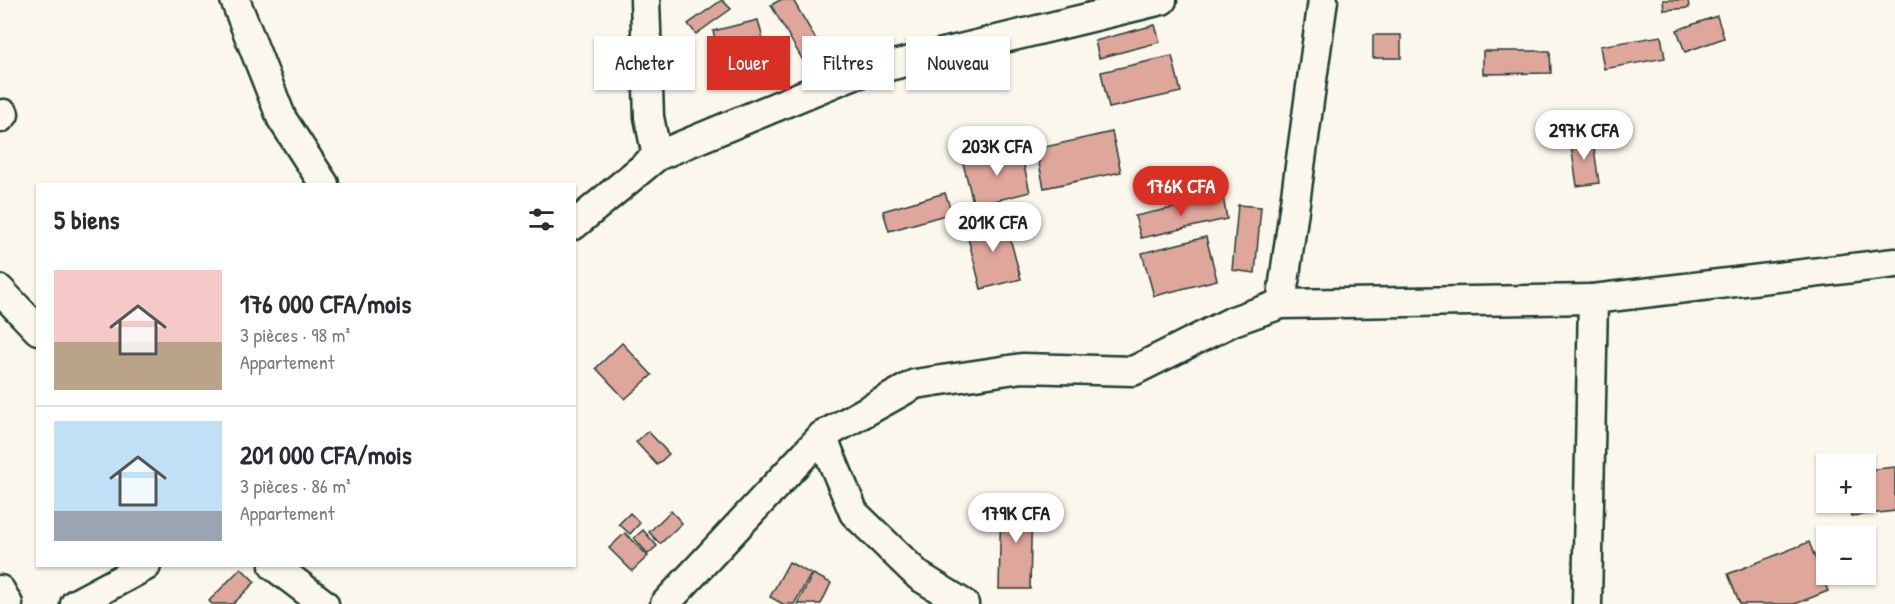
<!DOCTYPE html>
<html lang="fr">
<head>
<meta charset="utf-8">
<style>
	body { margin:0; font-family:"Patrick Hand",sans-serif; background:#f2f2f3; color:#2b2b33; height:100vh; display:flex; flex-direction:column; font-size:22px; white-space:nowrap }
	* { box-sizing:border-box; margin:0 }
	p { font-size:20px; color:#7c7c81 }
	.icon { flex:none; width:33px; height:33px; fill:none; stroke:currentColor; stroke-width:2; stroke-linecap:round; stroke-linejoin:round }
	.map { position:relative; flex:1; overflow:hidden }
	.drawer { position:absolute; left:36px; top:183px; width:540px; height:384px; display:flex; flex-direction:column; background:#fff; border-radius:0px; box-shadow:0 2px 4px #0004 }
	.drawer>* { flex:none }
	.banner { position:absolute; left:594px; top:36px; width:570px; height:54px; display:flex; gap:12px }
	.tools { position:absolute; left:1816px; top:453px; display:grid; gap:12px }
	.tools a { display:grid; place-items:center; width:60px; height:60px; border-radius:0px; background:#fff; box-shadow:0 2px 4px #0004; font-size:30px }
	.price { position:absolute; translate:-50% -51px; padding:0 14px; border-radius:21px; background:#fff; color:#222; font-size:20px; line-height:39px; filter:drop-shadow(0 2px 3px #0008) }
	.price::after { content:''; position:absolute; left:50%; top:36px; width:18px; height:14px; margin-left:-9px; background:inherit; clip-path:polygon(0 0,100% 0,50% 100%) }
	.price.selected { background:#d93025; color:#fff }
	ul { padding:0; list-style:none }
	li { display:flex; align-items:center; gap:18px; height:150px; padding:0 18px }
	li+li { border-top:2px solid #e1e1e2 }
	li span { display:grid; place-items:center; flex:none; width:168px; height:120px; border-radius:0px; color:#555 }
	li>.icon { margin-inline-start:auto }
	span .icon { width:72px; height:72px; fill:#fffc; stroke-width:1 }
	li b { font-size:26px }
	h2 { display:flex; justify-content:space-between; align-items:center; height:72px; padding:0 18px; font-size:26px }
	.chip { padding:0 21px; border-radius:0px; background:#fff; box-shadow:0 2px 4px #0004; font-size:21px; line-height:54px }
	.chip.selected { background:#d93025; color:#fff }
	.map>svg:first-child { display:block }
</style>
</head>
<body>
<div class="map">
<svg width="1895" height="604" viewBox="0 0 1895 604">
	<rect width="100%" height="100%" fill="#fbf7ec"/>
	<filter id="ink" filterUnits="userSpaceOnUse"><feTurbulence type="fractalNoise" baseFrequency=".0167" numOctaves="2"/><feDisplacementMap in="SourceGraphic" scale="12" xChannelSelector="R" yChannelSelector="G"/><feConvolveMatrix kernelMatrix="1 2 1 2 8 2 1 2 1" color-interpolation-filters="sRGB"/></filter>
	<g filter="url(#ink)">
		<g fill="#dfa69b" stroke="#1f3d34" stroke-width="1.5">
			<path d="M722,0L731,9L696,34L688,24Z"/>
			<path d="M780,0H793L824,53L805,64L771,5Z"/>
			<path d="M1663,0H1688L1689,8L1664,10Z"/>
			<path d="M1717,16L1724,38L1685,52L1677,30Z"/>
			<path d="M758,20L764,43L719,54L713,31Z"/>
			<path d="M1155,25L1160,42L1099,58L1095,41Z"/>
			<rect x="1373" y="35" width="28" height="23"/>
			<path d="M1661,36L1665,58L1604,69L1600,46Z"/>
			<path d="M1483,51H1550L1551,73L1483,74Z"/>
			<path d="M1172,56L1181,92L1109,108L1101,72Z"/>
			<path d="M1112,132L1121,172L1044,188L1036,149Z"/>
			<path d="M1592,135L1599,183L1577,186L1570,138Z"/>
			<path d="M1020,149L1030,192L974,206L963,163Z"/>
			<path d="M945,193L952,213L889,231L883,211Z"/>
			<path d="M1223,197L1227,219L1141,238L1135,216Z"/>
			<path d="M1238,205L1261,207L1255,273L1232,270Z"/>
			<path d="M1004,216L1021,279L981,289L965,226Z"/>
			<path d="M1206,237L1217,280L1154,296L1142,253Z"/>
			<path d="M622,343L652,375L625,399L596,368Z"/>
			<path d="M648,431L669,454L657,465L636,442Z"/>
			<path d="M1895,467V511L1852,516L1850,502H1866V470Z"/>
			<path d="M1001,498H1032L1030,589H999Z"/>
			<path d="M671,511L682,523L660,544L649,532Z"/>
			<path d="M630,513L640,523L630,534L619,524Z"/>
			<path d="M643,530L657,546L648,554L634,538Z"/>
			<path d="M625,533L648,556L632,571L609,548Z"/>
			<path d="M1809,542L1828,591L1795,604H1740L1728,574Z"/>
			<path d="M789,562L811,574L794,604H783L770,597Z"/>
			<path d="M241,568L255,582L233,604H212L209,601Z"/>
			<path d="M813,574L831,583L821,604H797Z"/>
		</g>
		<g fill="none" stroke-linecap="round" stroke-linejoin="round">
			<g stroke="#1f3d34" stroke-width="33">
				<g id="minor">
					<path d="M235,0L282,119L324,184"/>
					<path d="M645,0L649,117L657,156"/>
					<path d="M0,118L4,114"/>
					<path d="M574,225L657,156L852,75L1162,0"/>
					<path d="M0,290L38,330"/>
					<path d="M1281,304L1323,0"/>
					<path d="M822,436L854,513L919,576L964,604"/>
					<path d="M274,566L324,604"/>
					<path d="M0,590L8,604"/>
					<path d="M75,604L146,566"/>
					<path d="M665,604L822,436L915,384L1022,368L1133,371L1233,321L1281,304L1593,299"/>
					<path d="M1587,604L1593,299L1895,263"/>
				</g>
			</g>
			<use href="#minor" stroke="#fbf7ec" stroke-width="28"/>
		</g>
	</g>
</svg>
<div class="tools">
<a>+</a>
<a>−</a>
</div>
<b class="price" style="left:1584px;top:161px">297K CFA</b>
<b class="price" style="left:997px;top:177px">203K CFA</b>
<b class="price selected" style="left:1181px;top:217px">176K CFA</b>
<b class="price" style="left:993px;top:253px">201K CFA</b>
<b class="price" style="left:1016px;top:544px">179K CFA</b>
<div class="banner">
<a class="chip">Acheter</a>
<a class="chip selected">Louer</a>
<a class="chip">Filtres</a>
<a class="chip">Nouveau</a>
</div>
<section class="drawer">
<h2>5 biens<svg class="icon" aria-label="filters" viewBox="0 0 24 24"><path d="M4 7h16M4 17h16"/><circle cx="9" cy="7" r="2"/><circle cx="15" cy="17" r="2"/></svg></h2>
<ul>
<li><span style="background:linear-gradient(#f6c9c9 60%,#b9a48a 0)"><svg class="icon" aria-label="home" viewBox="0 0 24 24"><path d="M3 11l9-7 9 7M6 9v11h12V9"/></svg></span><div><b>176 000 CFA/mois</b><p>3 pièces · 98 m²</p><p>Appartement</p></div></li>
<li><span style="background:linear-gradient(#bfe0f5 75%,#9aa5b1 0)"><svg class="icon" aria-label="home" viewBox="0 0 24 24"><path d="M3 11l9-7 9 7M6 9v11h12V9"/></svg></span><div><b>201 000 CFA/mois</b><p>3 pièces · 86 m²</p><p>Appartement</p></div></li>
</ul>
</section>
</div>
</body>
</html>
